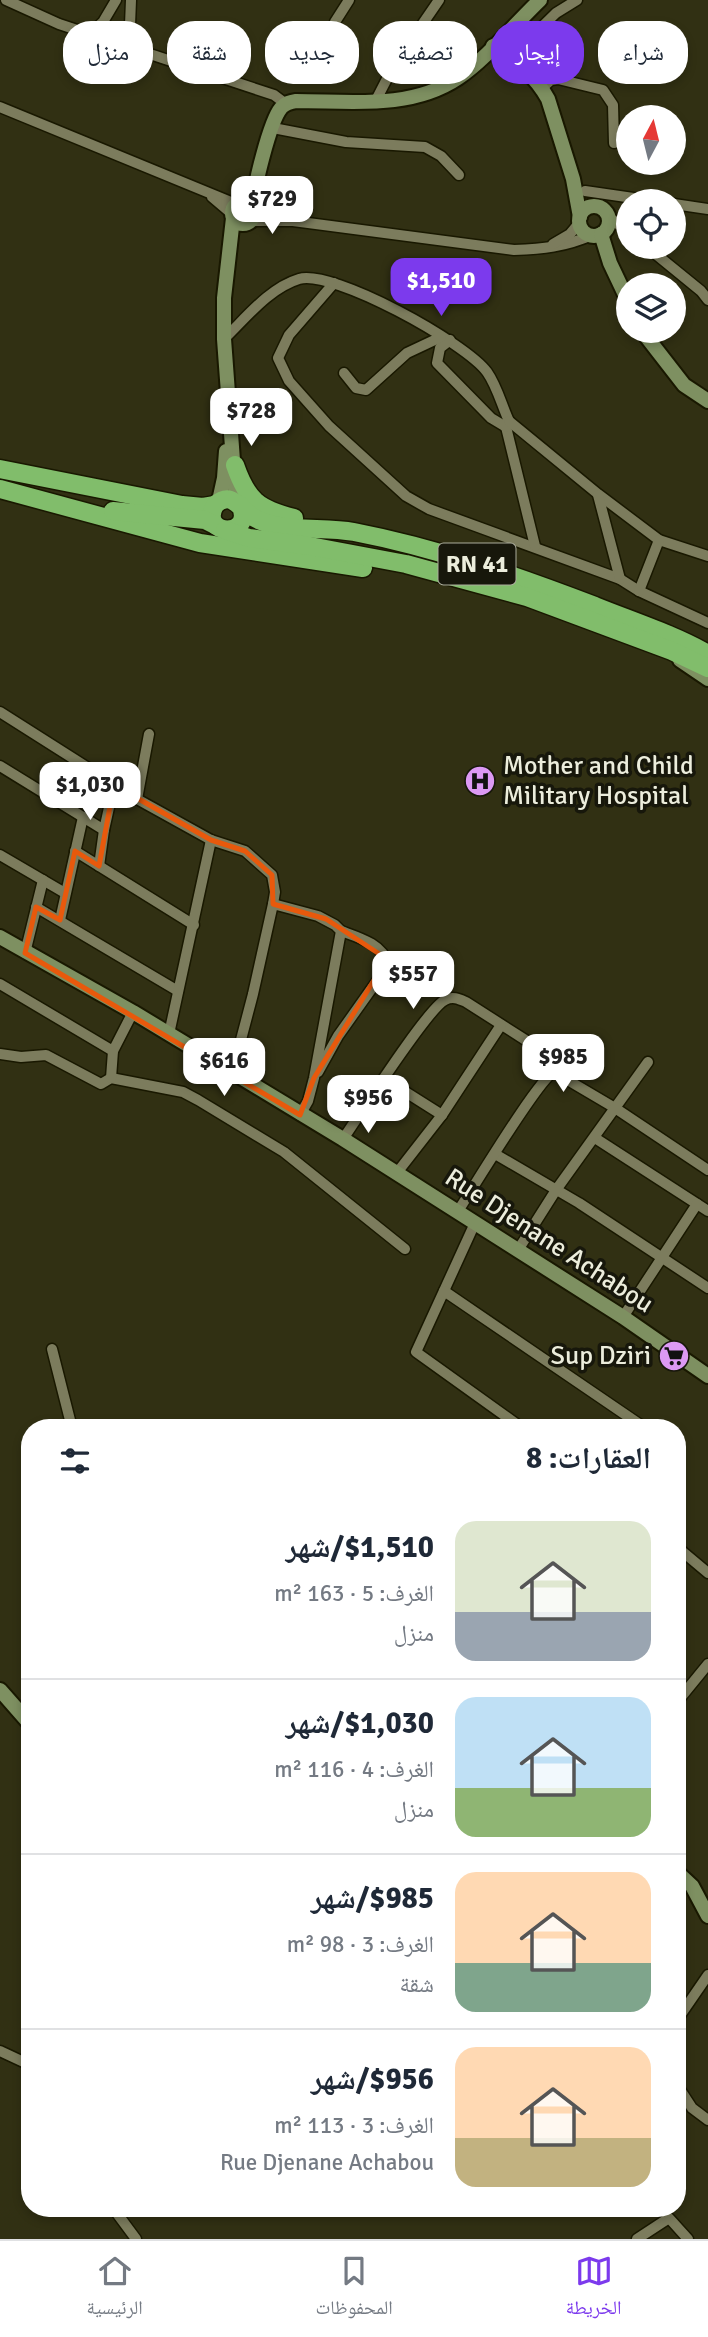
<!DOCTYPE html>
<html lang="ar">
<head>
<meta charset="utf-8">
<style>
	body { margin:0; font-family:Signika,"Noto Naskh Arabic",sans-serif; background:#f6f6f7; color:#1f2937; direction:rtl; height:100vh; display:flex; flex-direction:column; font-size:26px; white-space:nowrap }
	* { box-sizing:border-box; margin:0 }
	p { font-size:23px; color:#747a83 }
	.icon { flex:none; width:38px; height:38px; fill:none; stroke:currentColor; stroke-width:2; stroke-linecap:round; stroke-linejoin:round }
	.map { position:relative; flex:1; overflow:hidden; direction:ltr }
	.panel { position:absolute; left:21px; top:1419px; width:665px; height:798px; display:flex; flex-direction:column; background:#fff; border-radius:28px; box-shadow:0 4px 10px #0003; direction:rtl }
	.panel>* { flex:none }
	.top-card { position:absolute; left:21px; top:21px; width:667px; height:63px; direction:rtl; display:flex; gap:14px }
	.needle { width:46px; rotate:7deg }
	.controls { position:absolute; left:616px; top:105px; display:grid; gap:14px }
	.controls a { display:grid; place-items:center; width:70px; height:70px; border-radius:50%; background:#fff; box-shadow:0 4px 10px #0003; font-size:35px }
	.price { position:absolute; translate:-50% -60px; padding:0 16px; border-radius:14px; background:#fff; color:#222; font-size:23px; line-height:46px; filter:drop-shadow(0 2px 4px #0008) }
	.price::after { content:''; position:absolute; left:50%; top:42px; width:21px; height:16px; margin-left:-10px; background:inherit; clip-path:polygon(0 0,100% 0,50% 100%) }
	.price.on { background:#7c3aed; color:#fff }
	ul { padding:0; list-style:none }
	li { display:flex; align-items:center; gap:21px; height:175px; padding:0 35px }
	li+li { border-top:2px solid #e0e1e3 }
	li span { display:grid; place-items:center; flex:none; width:196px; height:140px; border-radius:21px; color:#555 }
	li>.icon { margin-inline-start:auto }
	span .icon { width:84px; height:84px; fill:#fffc; stroke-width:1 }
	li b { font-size:30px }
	h2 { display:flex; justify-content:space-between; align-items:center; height:84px; padding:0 35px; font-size:30px }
	.chip { padding:0 24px; border-radius:28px; background:#fff; box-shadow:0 4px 10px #0003; font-size:24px; line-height:63px }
	.chip.on { background:#7c3aed; color:#fff }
	.tabs { display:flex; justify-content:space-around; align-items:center; height:98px; border-top:2px solid #e0e1e3; background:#fff; font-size:19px; color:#747a83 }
	.tabs a { display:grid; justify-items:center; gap:4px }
	.tabs .on { color:#7c3aed }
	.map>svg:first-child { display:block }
</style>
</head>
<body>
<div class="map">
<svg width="708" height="2239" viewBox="0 0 708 2239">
	<rect width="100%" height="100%" fill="#313013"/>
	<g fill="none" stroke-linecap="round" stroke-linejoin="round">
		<g stroke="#191800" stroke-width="13">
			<g id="street">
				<path d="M6,0L59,24L274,95L286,104"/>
				<path d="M131,0L130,25L133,49"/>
				<path d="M335,22L349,0"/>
				<path d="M89,35L103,22L116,0"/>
				<path d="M511,57L556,13L577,0"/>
				<path d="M542,88L551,80L558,79L603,90L613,105L614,143"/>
				<path d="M375,102L393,67L439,0"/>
				<path d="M0,107L236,204"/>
				<path d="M273,128L346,142L425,147L441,156L459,175"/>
				<path d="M585,191L654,201"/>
				<path d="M212,197L232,214"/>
				<path d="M674,204L708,209"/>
				<path d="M254,209L279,217"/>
				<path d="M609,217L628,232"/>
				<path d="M251,221H293L514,250C542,249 565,247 592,235"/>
				<path d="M553,244L570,234L580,222"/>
				<path d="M647,247L701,291L708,300"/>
				<path d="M334,283L289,335L278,358L289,381L329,426L406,496L429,509L620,579L639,591L708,623"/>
				<path d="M224,339C245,319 269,288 299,279C333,269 466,343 487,372C497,386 502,406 509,421L506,427L535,546"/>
				<path d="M450,340L440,348L437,363L491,418L506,427"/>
				<path d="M344,373L356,388L366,390L407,353L441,337"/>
				<path d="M509,421L598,494L659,540L708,556"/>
				<path d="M598,495L620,579"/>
				<path d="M639,591L659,540"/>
				<path d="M0,712L137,799L211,840L245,851L272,875L275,892L273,904"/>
				<path d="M0,766L104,830"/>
				<path d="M137,799L149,734"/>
				<path d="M75,851L194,925"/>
				<path d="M0,855L65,893"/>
				<path d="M99,866L104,830L114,785"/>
				<path d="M36,907L178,991"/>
				<path d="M60,920L83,817"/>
				<path d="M25,953L43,880"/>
				<path d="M0,984L113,1051"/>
				<path d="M169,1034L211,840"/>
				<path d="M0,1054L21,1057L46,1055L101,1084L111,1078L183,1092L198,1100L284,1152L405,1249"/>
				<path d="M318,1072L338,1036L377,981L387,963C383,944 357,937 341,931"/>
				<path d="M232,1074L253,994L273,904L318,916L335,925L341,931L314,1078L308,1101L300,1115"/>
				<path d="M111,1078L113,1051L133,1012"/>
				<path d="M385,1079L442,1115"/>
				<path d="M595,1138L708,1211"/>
				<path d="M343,1139C359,1116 427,1009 445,1000C453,996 459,999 466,1002L527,1041"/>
				<path d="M495,1154L579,1203L708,1288"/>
				<path d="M396,1174L442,1115L501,1025"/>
				<path d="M458,1211C472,1190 539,1078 554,1072L615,1108L708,1170"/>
				<path d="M475,1223L416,1352L522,1428"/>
				<path d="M518,1250L556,1190L648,1062"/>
				<path d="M444,1291L645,1428"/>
				<path d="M623,1317L697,1204"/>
				<path d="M52,1349L72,1428"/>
				<path d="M677,1547L708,1573"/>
				<path d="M677,1702L708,1664"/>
				<path d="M677,2020L708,1975"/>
				<path d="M0,2051L30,2065"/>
				<path d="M677,2085L692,2108L708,2120"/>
				<path d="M113,2208L136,2239"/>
				<path d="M637,2239L669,2218L688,2239"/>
			</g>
		</g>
		<g stroke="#191800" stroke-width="18">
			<g id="secondary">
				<path d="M493,46C515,60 535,75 548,99L573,179L580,217"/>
				<circle cx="243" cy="213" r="11"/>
				<circle cx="594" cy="221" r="15"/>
				<path d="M253,208C253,189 270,121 281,108C285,103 290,102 296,101C350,101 410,110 458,78C486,59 515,24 540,0"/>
				<path d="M233,218L224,298V339L236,501"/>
				<path d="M601,234L610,263L628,301"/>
				<path d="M642,331L684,385L708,401"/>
				<path d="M219,501L224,478L226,451"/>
				<path d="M680,660L708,679"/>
				<path d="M0,937L133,1012L343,1139L623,1317L708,1376"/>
				<path d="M0,1690L30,1724"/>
				<path d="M677,1872L692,1886L708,1916"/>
			</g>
		</g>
		<g stroke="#191800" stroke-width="21">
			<g id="highway">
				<path d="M235,465C247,500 258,509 294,518"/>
				<path d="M0,469L182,505L203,507L215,505"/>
				<path d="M0,489L200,543L363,568"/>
				<path d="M240,505C256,538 198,537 215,505C231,491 238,506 250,515C257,521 266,523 274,525C301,531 328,527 354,532C437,548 516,576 595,606C632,621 673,634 708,654"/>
				<path d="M113,511L205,520L215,525"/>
				<path d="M225,530L249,538L310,546L406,564L527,597L672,651L708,668"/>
			</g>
		</g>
		<use href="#street" stroke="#7c7c5d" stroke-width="10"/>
		<use href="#secondary" stroke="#7e9061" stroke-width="14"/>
		<use href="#highway" stroke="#81bd6b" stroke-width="18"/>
	</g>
	<path fill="none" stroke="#e8590c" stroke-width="5" stroke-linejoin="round" d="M114,785L211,840L245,851L272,875L273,904L326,919L387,959L314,1078L300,1115L25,953L36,907L60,920L75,851L99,866Z"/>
	<defs>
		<g id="hospital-disc" transform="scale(1.575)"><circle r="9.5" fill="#dc99f4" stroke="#17170b"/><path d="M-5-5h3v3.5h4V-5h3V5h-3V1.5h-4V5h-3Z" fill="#111"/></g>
		<g id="supermarket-disc" transform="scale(1.575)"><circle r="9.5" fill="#dc99f4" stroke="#17170b"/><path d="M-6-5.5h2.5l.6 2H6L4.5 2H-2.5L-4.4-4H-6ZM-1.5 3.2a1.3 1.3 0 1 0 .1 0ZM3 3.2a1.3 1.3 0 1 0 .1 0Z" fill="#111"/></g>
	</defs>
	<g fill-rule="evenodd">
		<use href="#hospital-disc" x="480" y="781"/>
		<use href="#supermarket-disc" x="674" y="1356"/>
	</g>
	<g text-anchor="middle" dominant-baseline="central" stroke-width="7" stroke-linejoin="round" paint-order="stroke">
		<rect fill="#17170b" stroke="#acad9d" stroke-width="2" x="438.5" y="543.5" width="77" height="41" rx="5"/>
		<g font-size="24" font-weight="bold" fill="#eceddc">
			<text x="477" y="564">RN 41</text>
		</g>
		<g font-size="26" fill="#eceddc" stroke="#17170b" text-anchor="start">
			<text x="503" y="766">Mother and Child<tspan x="503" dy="30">Military Hospital</tspan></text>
			<text x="651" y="1356" text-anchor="end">Sup Dziri</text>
		</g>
		<g font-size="26" fill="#eceddc" stroke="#17170b">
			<text transform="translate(549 1241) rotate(33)">Rue Djenane Achabou</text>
		</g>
	</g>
</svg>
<div class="controls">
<a><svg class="needle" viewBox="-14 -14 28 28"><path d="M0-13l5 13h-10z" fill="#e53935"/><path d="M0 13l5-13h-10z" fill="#747a83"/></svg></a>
<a><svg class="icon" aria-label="locate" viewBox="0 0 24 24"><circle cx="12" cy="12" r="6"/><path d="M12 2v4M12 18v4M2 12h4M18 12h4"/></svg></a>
<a><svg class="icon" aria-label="layers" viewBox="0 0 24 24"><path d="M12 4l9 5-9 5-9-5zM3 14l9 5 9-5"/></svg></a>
</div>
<b class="price" style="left:272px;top:236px">$729</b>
<b class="price on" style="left:441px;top:318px">$1,510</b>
<b class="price" style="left:251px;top:448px">$728</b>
<b class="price" style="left:90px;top:822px">$1,030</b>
<b class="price" style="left:413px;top:1011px">$557</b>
<b class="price" style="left:563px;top:1094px">$985</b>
<b class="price" style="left:224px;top:1098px">$616</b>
<b class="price" style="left:368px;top:1135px">$956</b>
<div class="top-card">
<a class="chip">شراء</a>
<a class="chip on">إيجار</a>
<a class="chip">تصفية</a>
<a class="chip">جديد</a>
<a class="chip">شقة</a>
<a class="chip">منزل</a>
</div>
<section class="panel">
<h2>العقارات: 8<svg class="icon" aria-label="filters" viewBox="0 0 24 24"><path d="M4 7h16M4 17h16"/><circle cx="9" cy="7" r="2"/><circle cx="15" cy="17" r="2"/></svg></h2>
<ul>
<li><span style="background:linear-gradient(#dfe7d0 65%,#9aa5b1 0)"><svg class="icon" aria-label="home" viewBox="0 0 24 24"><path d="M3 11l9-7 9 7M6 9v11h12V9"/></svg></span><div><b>$1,510/شهر</b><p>الغرف: 5 · 163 m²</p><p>منزل</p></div></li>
<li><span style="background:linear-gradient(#bfe0f5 65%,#8fb573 0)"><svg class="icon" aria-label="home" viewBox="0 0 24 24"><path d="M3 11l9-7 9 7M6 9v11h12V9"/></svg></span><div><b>$1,030/شهر</b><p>الغرف: 4 · 116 m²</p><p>منزل</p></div></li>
<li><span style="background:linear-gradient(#ffd9b3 65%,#7fa58c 0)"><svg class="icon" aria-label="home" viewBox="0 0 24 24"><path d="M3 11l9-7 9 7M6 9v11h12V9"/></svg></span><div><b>$985/شهر</b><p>الغرف: 3 · 98 m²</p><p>شقة</p></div></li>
<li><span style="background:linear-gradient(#ffd9b3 65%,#c2b280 0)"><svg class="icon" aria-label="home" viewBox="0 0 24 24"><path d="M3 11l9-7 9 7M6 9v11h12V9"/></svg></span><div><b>$956/شهر</b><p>الغرف: 3 · 113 m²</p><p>Rue Djenane Achabou</p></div></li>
</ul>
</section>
</div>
<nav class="tabs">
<a class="on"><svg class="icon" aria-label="map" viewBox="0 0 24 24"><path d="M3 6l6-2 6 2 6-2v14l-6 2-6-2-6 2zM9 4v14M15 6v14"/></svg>الخريطة</a>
<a><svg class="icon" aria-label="saved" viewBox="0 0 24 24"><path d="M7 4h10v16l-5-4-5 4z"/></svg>المحفوظات</a>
<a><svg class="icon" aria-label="home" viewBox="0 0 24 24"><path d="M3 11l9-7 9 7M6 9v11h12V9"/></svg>الرئيسية</a>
</nav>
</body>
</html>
